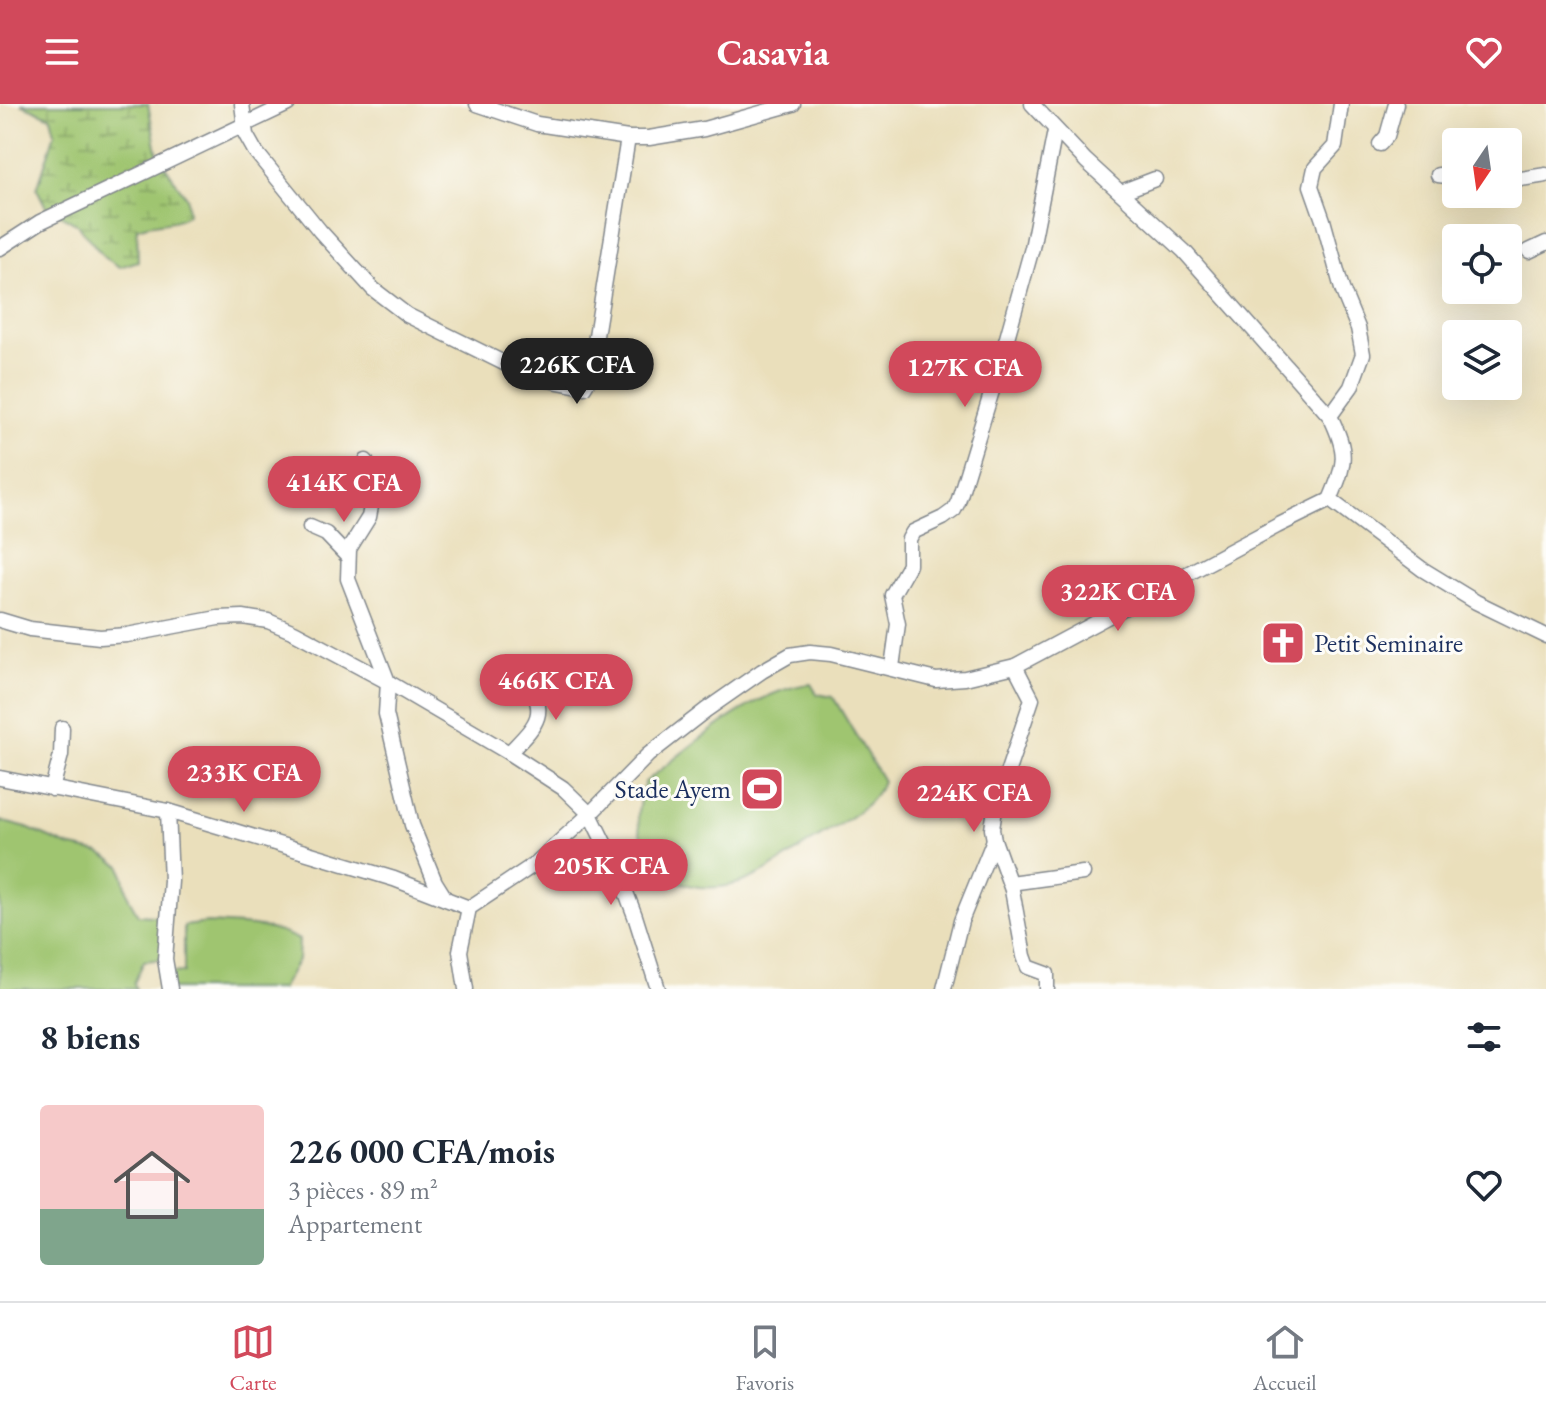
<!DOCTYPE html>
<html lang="fr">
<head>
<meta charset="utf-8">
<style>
	body { margin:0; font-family:"EB Garamond",serif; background:#f2f2f3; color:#1f2937; height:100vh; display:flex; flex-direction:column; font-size:30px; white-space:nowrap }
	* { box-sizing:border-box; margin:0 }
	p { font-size:26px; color:#747a83 }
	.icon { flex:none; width:44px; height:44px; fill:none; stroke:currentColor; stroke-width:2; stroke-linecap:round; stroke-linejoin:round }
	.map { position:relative; height:885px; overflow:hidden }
	.panel { display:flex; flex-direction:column; background:#fff; flex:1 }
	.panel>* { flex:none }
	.needle { width:52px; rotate:193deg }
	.tools { position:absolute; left:1442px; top:24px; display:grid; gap:16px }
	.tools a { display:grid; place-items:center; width:80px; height:80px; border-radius:8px; background:#fff; box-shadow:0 8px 32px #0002; font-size:40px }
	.price { position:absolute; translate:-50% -68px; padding:0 18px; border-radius:28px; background:#d1495b; color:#fff; font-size:26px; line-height:52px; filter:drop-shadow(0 2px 4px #0008) }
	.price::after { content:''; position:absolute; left:50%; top:48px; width:24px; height:18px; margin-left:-12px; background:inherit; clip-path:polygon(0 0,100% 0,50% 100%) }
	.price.selected { background:#222; color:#fff }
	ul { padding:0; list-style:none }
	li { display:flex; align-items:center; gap:24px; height:200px; padding:0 40px }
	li+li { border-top:2px solid #e0e1e3 }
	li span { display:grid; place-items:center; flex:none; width:224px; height:160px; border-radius:8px; color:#555 }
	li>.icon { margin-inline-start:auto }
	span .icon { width:96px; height:96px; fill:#fffc; stroke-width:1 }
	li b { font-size:34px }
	h2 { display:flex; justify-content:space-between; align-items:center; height:96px; padding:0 40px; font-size:34px }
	header { display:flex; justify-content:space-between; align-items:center; height:104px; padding:0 40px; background:#d1495b; color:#fff; font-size:36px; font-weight:700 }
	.tab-bar { display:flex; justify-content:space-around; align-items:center; height:112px; border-top:2px solid #e0e1e3; background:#fff; font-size:22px; color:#747a83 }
	.tab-bar a { display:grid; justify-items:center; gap:4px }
	.tab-bar .selected { color:#d1495b }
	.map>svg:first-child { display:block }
</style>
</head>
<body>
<header><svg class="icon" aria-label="menu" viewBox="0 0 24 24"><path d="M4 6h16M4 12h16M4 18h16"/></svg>Casavia<svg class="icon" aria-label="heart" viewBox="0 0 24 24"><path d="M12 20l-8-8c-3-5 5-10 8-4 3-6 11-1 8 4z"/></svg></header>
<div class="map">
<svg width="1546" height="885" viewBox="0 0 1546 885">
	<defs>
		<pattern id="wetland-marsh" width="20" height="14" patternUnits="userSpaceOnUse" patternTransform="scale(2)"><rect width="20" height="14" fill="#9fc570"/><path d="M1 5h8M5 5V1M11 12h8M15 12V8" fill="none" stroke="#81a05f"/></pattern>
	</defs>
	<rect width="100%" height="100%" fill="#fdfcf7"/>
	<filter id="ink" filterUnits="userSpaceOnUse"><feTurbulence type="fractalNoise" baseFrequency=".0125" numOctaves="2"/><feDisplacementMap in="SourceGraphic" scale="16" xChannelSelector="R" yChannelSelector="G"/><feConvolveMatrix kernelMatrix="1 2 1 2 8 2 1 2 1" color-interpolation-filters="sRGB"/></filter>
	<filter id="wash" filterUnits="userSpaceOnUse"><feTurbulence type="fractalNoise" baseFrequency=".006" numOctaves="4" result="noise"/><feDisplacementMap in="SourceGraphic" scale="32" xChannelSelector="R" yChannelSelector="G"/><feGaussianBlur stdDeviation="1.8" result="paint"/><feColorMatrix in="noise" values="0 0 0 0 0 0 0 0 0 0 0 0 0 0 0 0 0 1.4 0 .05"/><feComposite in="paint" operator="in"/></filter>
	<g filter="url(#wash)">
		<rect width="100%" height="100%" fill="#eadfbb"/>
		<g fill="#9fc570" stroke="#5d7a67" stroke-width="2">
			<path d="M811,580L817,590L833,593L883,677C873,704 838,721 814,736C791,750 765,771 739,779C687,794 642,770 638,714C637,703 642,689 645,678C690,644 753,585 811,580Z"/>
			<path d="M0,717L27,724L68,742L100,749L121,762L129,795L138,811L167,813L165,855L144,857L134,879L136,885H0Z"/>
			<path d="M208,819C240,821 270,820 299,836L298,856L281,885H170L171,869L184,868V822Z"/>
		</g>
		<path fill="url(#wetland-marsh)" stroke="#5d7a67" stroke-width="2" d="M21,0H148L158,52L187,94L188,111C169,122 158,116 137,124L138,157L120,163L104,153L78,121L46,103L37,85L55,29L51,13Z"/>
	</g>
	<g filter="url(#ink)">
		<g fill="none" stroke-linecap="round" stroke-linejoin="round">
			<g stroke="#82878c" stroke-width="17">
				<g id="minor">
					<path d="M242,0L246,31L255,47L320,127L373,185L407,211L532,273L584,283L589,275L628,34"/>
					<path d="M477,0L537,20L628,34H649L704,25L793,0"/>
					<path d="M1380,40L1387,32L1396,0"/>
					<path d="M1438,71L1456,73"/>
					<path d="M1508,77L1546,71"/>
					<path d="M1121,88L1155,75"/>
					<path d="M0,144L40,118L288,0"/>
					<path d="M1529,147L1546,139"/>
					<path d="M1330,312L1351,283L1363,250L1358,224L1342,185L1323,116L1311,82L1315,64L1335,42L1341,0"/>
					<path d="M366,357L372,382V397L369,413L349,445L348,475L388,578L386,610L412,721L435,778L445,794"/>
					<path d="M1330,396L1422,465L1476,498L1546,532"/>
					<path d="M310,423L326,430L348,453"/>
					<path d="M0,516L30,525L100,533L127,531L218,514L243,513L268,517L294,528L388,578L509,649L563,684L590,710L617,765L635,812L658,885"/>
					<path d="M1015,562L1032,595L995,705L992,725L994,736L1012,786L1024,852L1028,863L1047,870V885"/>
					<path d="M892,563L898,520L892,491L909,461V435L913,428L943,414L954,406L958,398L995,277L1032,144L1055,27"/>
					<path d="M509,649C531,625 552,611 527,579"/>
					<path d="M0,674L168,707L394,775L469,804"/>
					<path d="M52,685L61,651L62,624"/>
					<path d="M168,707L171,777L165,855L170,885"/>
					<path d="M1010,779L1083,769"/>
					<path d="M466,885L460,847L469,804L535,760L590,710L648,651L706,606L762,567L790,551L810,548L831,550L936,576L965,574L1015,562L1277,422L1330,396C1346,358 1348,349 1330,312L1184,147L1086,57L1032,0"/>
					<path d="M944,885L961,817L994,736"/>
				</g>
			</g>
			<use href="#minor" stroke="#fff" stroke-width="14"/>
		</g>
	</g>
	<defs>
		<g id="church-square" transform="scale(2.3)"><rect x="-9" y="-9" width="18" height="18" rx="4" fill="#d1495b" stroke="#fdfcf7"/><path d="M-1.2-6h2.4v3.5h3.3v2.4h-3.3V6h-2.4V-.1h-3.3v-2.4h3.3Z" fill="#fff"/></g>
		<g id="stadium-square" transform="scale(2.3)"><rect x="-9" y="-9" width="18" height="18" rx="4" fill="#d1495b" stroke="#fdfcf7"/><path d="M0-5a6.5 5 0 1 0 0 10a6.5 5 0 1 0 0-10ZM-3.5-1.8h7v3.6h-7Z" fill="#fff"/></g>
	</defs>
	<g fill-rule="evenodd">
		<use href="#church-square" x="1283" y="539"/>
		<use href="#stadium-square" x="762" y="685"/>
	</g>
	<g text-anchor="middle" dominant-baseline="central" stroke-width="6" stroke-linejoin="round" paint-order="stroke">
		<g font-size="26" fill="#1b2f5e" stroke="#fdfcf7" text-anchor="start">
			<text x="1314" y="539">Petit Seminaire</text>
			<text x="731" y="685" text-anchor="end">Stade Ayem</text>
		</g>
	</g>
</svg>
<div class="tools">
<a><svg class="needle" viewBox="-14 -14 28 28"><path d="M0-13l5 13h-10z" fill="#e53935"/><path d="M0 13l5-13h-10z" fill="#747a83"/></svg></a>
<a><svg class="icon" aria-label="locate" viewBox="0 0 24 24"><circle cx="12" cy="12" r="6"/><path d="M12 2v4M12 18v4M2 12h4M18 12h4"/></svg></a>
<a><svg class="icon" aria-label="layers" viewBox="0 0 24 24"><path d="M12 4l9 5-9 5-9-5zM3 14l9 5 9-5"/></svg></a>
</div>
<b class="price selected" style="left:577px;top:302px">226K CFA</b>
<b class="price" style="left:965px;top:305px">127K CFA</b>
<b class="price" style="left:344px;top:420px">414K CFA</b>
<b class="price" style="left:1118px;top:529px">322K CFA</b>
<b class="price" style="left:556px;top:618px">466K CFA</b>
<b class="price" style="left:244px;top:710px">233K CFA</b>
<b class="price" style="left:974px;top:730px">224K CFA</b>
<b class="price" style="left:611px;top:803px">205K CFA</b>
</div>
<section class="panel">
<h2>8 biens<svg class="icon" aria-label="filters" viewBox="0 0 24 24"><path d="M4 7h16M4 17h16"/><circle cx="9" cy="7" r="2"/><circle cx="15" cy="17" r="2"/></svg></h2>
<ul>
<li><span style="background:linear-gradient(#f6c9c9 65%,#7fa58c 0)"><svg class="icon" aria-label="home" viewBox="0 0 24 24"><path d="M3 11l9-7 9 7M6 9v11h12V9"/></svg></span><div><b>226 000 CFA/mois</b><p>3 pièces · 89 m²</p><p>Appartement</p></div><svg class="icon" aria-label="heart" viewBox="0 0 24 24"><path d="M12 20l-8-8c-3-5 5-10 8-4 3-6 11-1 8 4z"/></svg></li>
</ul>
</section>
<nav class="tab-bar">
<a class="selected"><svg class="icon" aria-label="map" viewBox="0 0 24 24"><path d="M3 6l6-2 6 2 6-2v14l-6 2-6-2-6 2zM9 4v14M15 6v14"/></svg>Carte</a>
<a><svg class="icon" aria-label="saved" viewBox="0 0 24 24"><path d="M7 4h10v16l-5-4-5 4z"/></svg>Favoris</a>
<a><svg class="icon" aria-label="home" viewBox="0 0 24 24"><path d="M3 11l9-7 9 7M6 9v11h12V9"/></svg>Accueil</a>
</nav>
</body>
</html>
